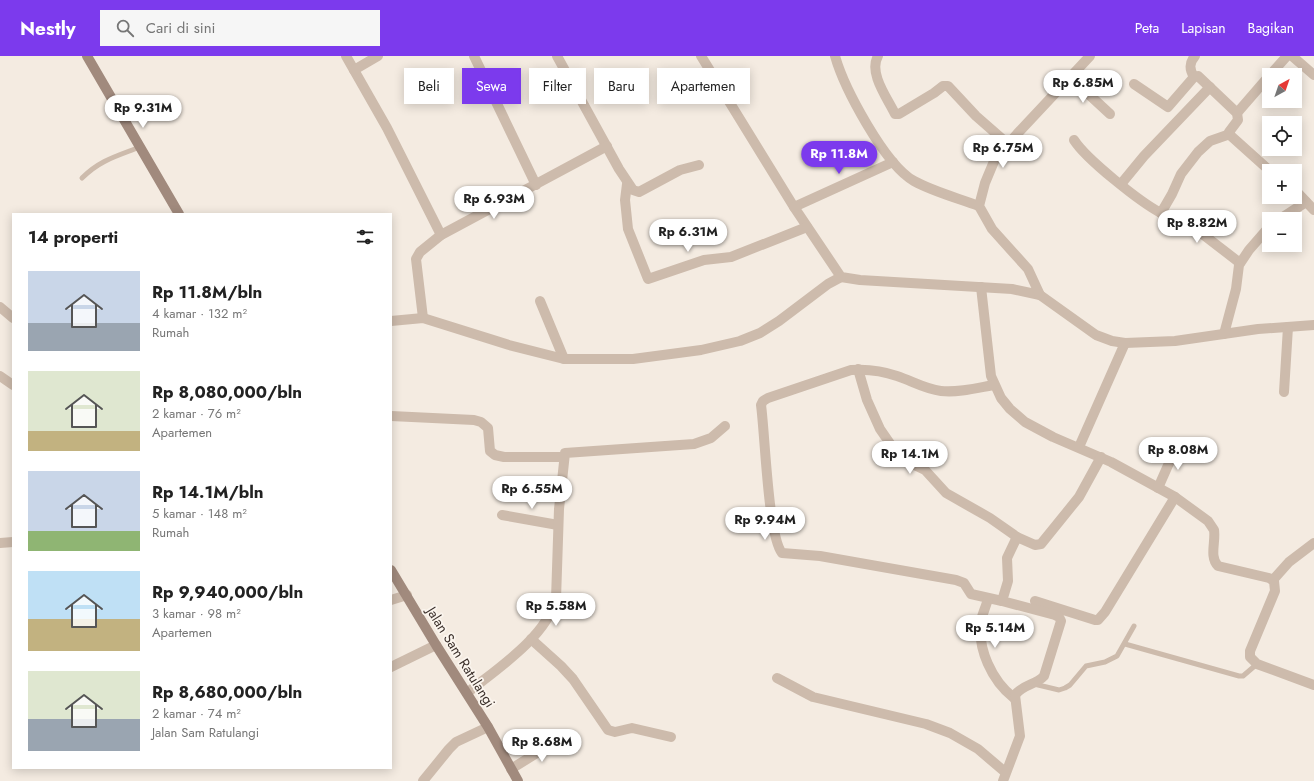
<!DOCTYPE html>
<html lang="id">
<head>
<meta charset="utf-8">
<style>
	body { margin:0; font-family:Jost,sans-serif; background:#f6f6f6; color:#222; height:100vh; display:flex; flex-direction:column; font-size:15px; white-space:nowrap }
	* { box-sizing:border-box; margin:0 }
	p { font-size:13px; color:#767676 }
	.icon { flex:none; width:22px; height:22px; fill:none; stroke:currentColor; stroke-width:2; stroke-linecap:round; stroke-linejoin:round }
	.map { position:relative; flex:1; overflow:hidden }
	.side { position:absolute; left:12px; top:157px; width:380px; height:556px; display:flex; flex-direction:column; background:#fff; border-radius:0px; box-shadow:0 2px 10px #0003 }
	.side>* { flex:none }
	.hud { position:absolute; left:404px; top:12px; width:380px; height:36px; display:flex; gap:8px }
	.needle { width:26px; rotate:40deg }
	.controls { position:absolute; left:1262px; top:12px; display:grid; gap:8px }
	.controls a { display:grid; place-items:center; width:40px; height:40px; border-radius:0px; background:#fff; box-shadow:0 2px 10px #0003; font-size:20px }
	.price { position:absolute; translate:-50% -34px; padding:0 9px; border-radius:14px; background:#fff; color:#222; font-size:13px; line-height:26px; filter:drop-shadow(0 1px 2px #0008) }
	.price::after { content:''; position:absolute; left:50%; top:24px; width:12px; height:9px; margin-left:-6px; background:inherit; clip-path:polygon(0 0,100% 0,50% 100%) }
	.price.on { background:#7c3aed; color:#fff }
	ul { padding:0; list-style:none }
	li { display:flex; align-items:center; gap:12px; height:100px; padding:0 16px }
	li span { display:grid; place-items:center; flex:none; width:112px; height:80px; border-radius:0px; color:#555 }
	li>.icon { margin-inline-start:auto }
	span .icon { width:48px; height:48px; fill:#fffc; stroke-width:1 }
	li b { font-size:17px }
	h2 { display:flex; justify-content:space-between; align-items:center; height:48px; padding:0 16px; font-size:17px }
	.tag { padding:0 14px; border-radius:0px; background:#fff; box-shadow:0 2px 10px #0003; font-size:14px; line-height:36px }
	.tag.on { background:#7c3aed; color:#fff }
	header { display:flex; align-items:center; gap:24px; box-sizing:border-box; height:56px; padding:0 20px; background:#7c3aed; color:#fff }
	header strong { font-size:19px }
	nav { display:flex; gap:22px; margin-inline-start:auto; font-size:14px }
	.search { width:280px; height:36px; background:#f6f6f6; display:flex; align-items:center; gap:10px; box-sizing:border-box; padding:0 14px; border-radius:0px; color:#767676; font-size:15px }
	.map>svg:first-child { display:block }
</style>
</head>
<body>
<header>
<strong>Nestly</strong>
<div class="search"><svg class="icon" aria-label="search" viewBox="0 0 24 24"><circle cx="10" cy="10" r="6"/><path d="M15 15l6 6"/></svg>Cari di sini</div>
<nav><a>Peta</a><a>Lapisan</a><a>Bagikan</a></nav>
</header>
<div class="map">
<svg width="1314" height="725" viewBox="0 0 1314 725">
	<rect width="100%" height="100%" fill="#f4ebe1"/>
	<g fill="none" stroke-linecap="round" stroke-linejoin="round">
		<g stroke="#cdbbac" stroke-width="5">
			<path d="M82,122C100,104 117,100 140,91"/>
			<path d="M1125,588L1239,620H1243L1257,608"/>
			<path d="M1034,628L1059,634L1065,632L1070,629L1086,610L1105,606L1117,600L1134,570"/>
		</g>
		<g stroke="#cdbbac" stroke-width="10">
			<path d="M346,0L387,72L441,179"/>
			<path d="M474,0L536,129"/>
			<path d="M557,0L619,113L633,134L639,136L680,114L699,109"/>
			<path d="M701,0L794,151L841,221L860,224L1012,233L1040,239L1096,279L1112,285L1125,287L1175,285L1258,273L1314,269"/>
			<path d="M835,0C844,32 885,109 914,125C934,136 958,142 979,150"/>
			<path d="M878,0C868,17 888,43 895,58H899L934,37L943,30H948L976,60L1008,88"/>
			<path d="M1292,0L1314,19"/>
			<path d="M354,14L378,0"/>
			<path d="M1270,19L1287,0"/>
			<path d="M1070,21L1110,58"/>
			<path d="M1194,21C1189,13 1189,7 1195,0"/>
			<path d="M1134,28L1168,51L1194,21L1198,20L1237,57L1238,64L1229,76L1231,80L1270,115"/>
			<path d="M1237,57L1269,20"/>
			<path d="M1074,84C1086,103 1140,146 1161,157L1172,138L1181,118L1198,96L1210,85L1230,78"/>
			<path d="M627,128L625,144L628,173L648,223L704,204L731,201L807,171"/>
			<path d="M1121,128L1144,100L1210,31"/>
			<path d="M1295,134L1314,154"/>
			<path d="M794,151L893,106"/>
			<path d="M1161,157L1186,169L1205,180L1240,207"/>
			<path d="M1280,163L1306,146"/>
			<path d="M981,231L991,320L1001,342L1010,353L1025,366L1053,381L1111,406L1175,441L1208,465L1214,474C1216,485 1209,501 1218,510L1269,522L1274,525L1275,535L1250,595V601L1257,608L1314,629"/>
			<path d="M1040,239L1028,213L992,173L979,150L985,127L995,103L1017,78L1090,0"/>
			<path d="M540,245L564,303"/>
			<path d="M0,251L13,262"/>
			<path d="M423,262L416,203L420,196L441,179L607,90"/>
			<path d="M391,265L423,262L509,289L564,303H633L701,294L740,285L760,277L779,265L828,228L841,221"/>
			<path d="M1224,278L1236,233L1239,209L1249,194L1269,171"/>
			<path d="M858,313L867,344L880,373L900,402L925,414L946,437L990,462L1017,481"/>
			<path d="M0,320L13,329"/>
			<path d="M994,329C977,332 958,337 941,335C925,333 912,325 897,320C883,315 865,313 851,314L768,342L763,345L761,349C765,377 768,480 782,497L820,500L956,524L964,527L971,538L1002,545"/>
			<path d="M1284,336L1288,271"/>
			<path d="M391,360L474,364L481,366L488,372L490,395L495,399L504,401H564"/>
			<path d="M1079,391L1125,287"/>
			<path d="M1158,432L1177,389"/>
			<path d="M502,459L558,469"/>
			<path d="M0,487L13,486"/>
			<path d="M1273,524L1289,506L1314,487"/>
			<path d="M988,543C986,550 983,557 981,564C977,593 992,625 1014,642"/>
			<path d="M391,544L407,539"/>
			<path d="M1035,545L1095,564H1098L1105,556L1175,441"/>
			<path d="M531,583L561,610L573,623L608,674L615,676L632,672L671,681"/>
			<path d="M391,611L436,589"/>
			<path d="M777,622L813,641L926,668L950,677L978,693L1005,716"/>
			<path d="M467,637C497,613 546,581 556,543L559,453L565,397L694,388L711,382L725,370"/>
			<path d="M511,713L561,682"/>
			<path d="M423,725L449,693L456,686L488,671"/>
			<path d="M1003,725L1020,680L1015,639C1023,628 1036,629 1044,620L1061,565L1059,561L1055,559L1002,545L1008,525L1007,502L1017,481L1035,489L1041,488L1079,441L1101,401"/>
		</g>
		<g stroke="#a18a7d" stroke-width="10">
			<path d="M87,0L179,158"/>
			<path d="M391,514L436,589L488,671L518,725"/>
		</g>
	</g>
	<g text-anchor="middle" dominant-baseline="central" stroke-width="3.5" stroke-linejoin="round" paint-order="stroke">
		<g font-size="14" fill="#3b302b" stroke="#fbf5ee">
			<text transform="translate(461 601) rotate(58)">Jalan Sam Ratulangi</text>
		</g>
	</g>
</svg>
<div class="controls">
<a><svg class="needle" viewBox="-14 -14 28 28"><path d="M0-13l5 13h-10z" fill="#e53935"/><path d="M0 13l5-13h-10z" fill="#767676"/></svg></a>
<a><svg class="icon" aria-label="locate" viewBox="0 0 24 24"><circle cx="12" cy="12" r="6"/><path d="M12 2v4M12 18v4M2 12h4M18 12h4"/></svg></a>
<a>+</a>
<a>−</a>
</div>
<b class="price" style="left:1083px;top:48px">Rp 6.85M</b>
<b class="price" style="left:143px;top:73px">Rp 9.31M</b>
<b class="price" style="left:1003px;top:113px">Rp 6.75M</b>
<b class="price on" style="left:839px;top:119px">Rp 11.8M</b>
<b class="price" style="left:494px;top:164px">Rp 6.93M</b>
<b class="price" style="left:1197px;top:188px">Rp 8.82M</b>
<b class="price" style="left:688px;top:197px">Rp 6.31M</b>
<b class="price" style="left:1178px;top:415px">Rp 8.08M</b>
<b class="price" style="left:910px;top:419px">Rp 14.1M</b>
<b class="price" style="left:532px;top:454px">Rp 6.55M</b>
<b class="price" style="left:765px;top:485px">Rp 9.94M</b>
<b class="price" style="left:556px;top:571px">Rp 5.58M</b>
<b class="price" style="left:995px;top:593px">Rp 5.14M</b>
<b class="price" style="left:542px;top:707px">Rp 8.68M</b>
<div class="hud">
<a class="tag">Beli</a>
<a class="tag on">Sewa</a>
<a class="tag">Filter</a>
<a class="tag">Baru</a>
<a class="tag">Apartemen</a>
</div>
<section class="side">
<h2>14 properti<svg class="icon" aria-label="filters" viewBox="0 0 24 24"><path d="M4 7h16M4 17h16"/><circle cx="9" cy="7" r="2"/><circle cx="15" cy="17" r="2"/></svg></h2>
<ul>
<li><span style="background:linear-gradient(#c9d6e8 65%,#9aa5b1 0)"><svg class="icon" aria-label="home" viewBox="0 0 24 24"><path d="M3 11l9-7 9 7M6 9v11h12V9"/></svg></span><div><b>Rp 11.8M/bln</b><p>4 kamar · 132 m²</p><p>Rumah</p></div></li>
<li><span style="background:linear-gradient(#dfe7d0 75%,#c2b280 0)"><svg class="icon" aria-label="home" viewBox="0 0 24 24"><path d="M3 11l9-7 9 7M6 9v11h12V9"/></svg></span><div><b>Rp 8,080,000/bln</b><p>2 kamar · 76 m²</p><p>Apartemen</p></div></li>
<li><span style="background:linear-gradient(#c9d6e8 75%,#8fb573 0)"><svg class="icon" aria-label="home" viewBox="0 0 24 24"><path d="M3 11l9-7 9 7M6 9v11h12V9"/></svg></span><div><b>Rp 14.1M/bln</b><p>5 kamar · 148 m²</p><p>Rumah</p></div></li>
<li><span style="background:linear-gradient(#bfe0f5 60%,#c2b280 0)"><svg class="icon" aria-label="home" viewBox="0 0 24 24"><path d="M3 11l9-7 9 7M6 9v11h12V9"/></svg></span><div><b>Rp 9,940,000/bln</b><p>3 kamar · 98 m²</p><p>Apartemen</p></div></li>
<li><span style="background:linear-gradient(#dfe7d0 60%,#9aa5b1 0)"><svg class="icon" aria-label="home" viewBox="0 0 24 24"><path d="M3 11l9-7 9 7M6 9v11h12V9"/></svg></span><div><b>Rp 8,680,000/bln</b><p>2 kamar · 74 m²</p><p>Jalan Sam Ratulangi</p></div></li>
</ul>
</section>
</div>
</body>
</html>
